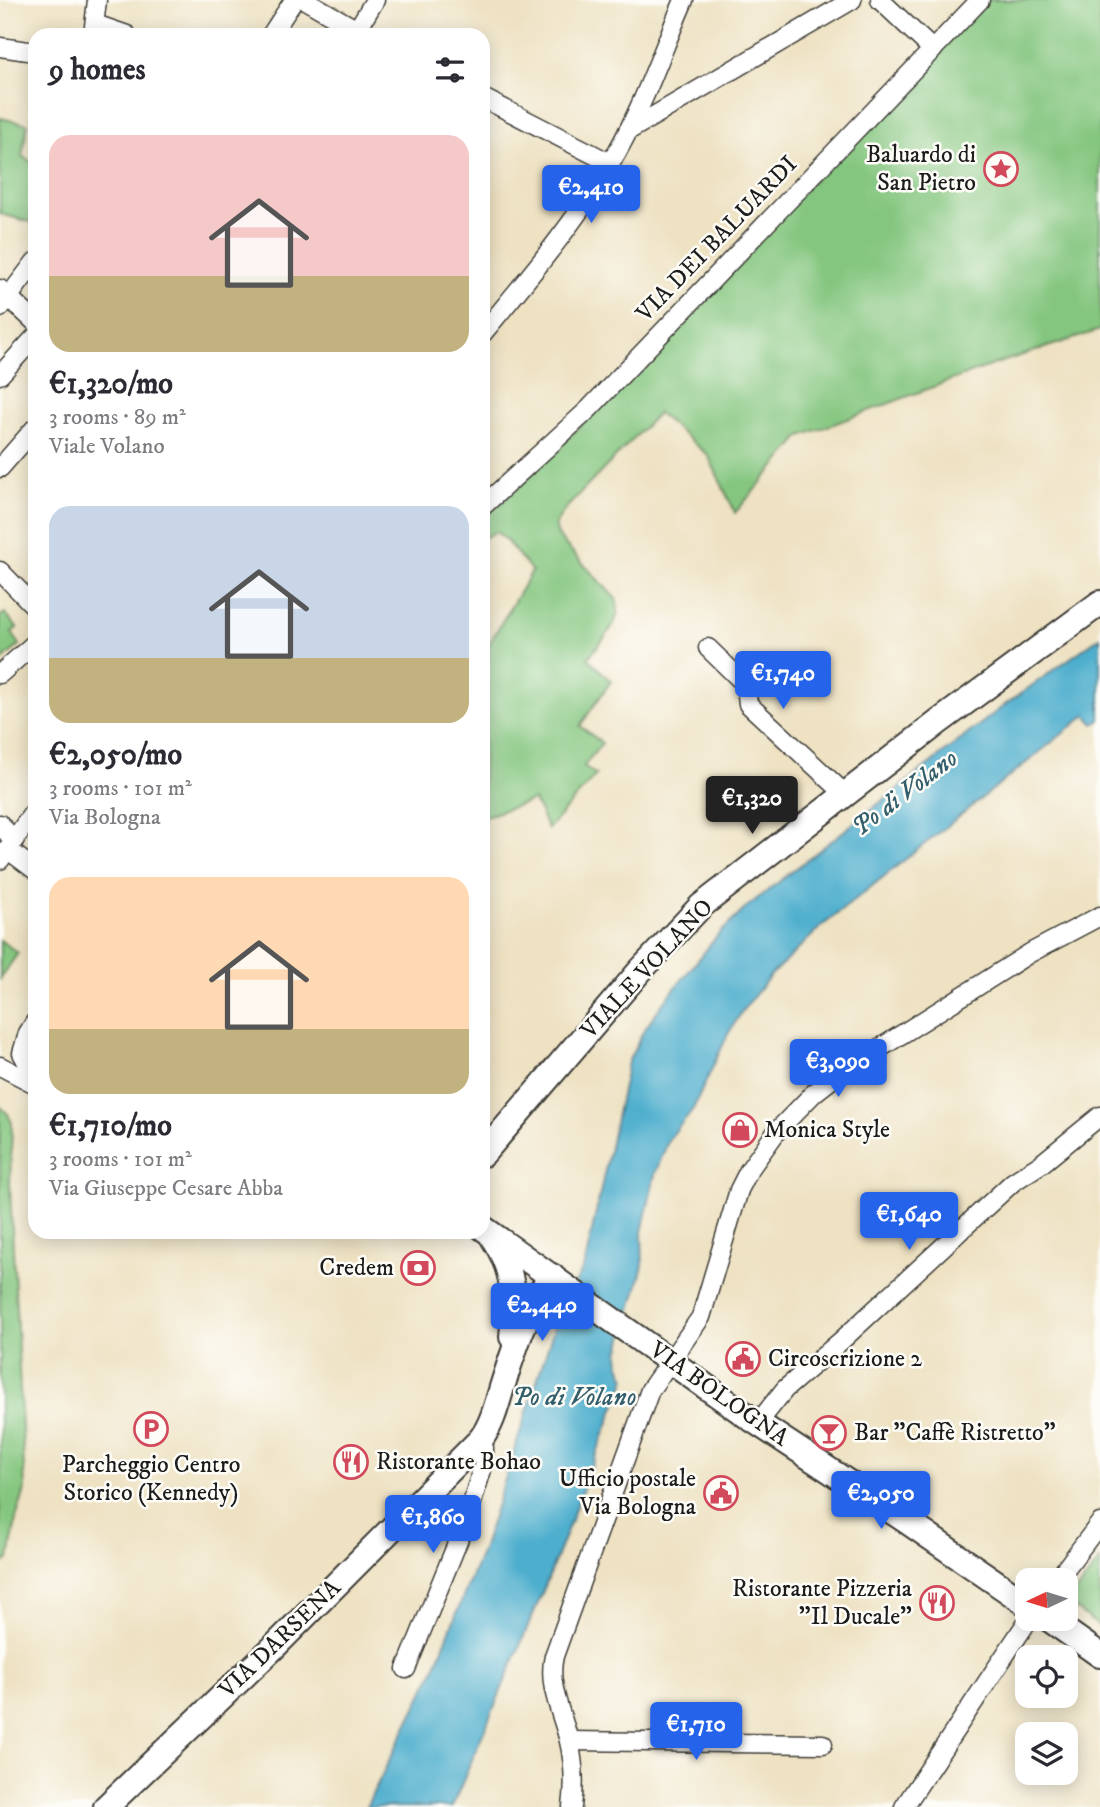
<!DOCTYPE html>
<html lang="en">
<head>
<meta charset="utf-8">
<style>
	body { margin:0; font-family:"IM FELL DW Pica",serif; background:#f2f2f3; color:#2b2b33; height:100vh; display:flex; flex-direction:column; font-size:26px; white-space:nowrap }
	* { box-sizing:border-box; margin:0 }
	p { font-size:23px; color:#7c7c81 }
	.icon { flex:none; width:38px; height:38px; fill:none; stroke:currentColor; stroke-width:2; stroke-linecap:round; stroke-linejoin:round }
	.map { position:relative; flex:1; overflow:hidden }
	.side { position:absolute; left:28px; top:28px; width:462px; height:1211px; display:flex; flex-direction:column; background:#fff; border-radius:21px; box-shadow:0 4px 18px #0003 }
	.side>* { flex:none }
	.needle { width:46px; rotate:266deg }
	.buttons { position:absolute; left:1015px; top:1568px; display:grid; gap:14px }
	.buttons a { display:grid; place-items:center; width:63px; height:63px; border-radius:14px; background:#fff; box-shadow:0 4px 18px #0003; font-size:35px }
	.price { position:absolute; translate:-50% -60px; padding:0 16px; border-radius:7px; background:#2563eb; color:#fff; font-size:23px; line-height:46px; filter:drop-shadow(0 2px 4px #0008) }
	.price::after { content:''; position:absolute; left:50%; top:42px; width:21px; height:16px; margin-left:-10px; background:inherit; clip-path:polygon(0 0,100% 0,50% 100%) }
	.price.current { background:#222; color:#fff }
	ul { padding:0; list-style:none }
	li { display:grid; align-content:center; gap:14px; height:371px; padding:0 21px }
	li span { display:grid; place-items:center; height:217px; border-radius:21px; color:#555 }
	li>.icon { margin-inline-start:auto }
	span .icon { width:126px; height:126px; fill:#fffc; stroke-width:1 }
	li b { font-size:30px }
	h2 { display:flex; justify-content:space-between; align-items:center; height:84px; padding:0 21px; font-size:30px }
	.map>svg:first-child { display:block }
</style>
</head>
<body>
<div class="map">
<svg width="1100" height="1807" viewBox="0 0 1100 1807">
	<rect width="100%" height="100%" fill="#fdfcf7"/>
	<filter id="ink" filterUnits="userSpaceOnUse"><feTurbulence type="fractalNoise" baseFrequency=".0143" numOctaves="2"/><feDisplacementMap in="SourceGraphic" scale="14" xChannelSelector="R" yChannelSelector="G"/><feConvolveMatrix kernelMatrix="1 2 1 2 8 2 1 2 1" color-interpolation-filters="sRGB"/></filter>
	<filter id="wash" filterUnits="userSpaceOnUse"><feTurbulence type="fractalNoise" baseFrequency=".00686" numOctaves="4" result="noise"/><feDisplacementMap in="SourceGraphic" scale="28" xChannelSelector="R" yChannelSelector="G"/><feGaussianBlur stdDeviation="1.57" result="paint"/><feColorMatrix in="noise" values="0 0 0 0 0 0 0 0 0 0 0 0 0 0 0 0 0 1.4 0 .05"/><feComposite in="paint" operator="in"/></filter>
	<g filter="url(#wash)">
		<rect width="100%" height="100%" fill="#eee2c3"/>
		<g fill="#84c67f" stroke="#50714e" stroke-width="2">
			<path d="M985,0H1100V330L992,365L801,436L735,513L708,455L658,413L566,508C556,522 551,526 562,541L616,599C625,621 600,641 588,658L611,681L580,726L602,743L584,766L596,775L548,829L534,800L483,817V654L532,571L503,537L496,532L483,538V518L518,488L561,446Z"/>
			<path d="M0,118L28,124L22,156L35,164V217L31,222L0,214Z"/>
			<path d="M5,613L17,628L12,633L20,645L0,662V616Z"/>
			<path d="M0,940L18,953L0,979Z"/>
			<path d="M0,1106L8,1114L12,1123L10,1186L25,1490L16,1519L9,1559L0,1565Z"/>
			<path d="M1100,1560V1627L1068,1603Z"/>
		</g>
		<path fill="#4eaecd" stroke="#356574" stroke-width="2" d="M1100,637V720L1094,724L1086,715L822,926L770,976L743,1010L728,1034L693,1109L669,1139L655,1174L642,1232L643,1266L619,1353L620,1365L626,1378L548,1579L452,1807H366L431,1677L482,1550L558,1316L585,1264L628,1062L643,1032L660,1007L718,935L748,906L1006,704Z"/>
	</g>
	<g filter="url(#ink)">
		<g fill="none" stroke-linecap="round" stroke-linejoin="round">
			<g stroke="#3c3a35" stroke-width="21">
				<g id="street">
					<path d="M305,0L366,35"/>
					<path d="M880,0L933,50"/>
					<path d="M95,24L127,35"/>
					<path d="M93,35L97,0"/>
					<path d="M271,35L294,0"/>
					<path d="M354,35L375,0"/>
					<path d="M0,47L35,52"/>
					<path d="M483,98L610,163"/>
					<path d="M628,131L852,0"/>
					<path d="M0,289L35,322"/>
					<path d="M0,308L35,262"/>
					<path d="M483,333C530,276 580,217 617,152C644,104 662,51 684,0"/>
					<path d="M0,375L35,337"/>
					<path d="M0,468L35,428"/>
					<path d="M483,506L588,410L980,0"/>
					<path d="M0,571L35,607"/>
					<path d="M708,648L746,685L748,704L845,794"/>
					<path d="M0,674L35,643"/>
					<path d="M0,824L14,841"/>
					<path d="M7,849L35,870"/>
					<path d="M0,860L35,810"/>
					<path d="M35,1022L28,1033L22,1053L35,1077"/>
					<path d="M0,1066L35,1084"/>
					<path d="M758,1423L785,1389L842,1340L1013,1182L1041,1164L1100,1116"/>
					<path d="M1057,1580L1100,1523"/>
					<path d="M406,1669L467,1519L484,1463V1448L481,1439"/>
					<path d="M569,1741L823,1744"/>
					<path d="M572,1807C575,1785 574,1763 569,1741C562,1713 547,1685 554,1656L650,1390L701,1317L739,1190L749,1170L777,1131L814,1093L836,1076L1030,953L1100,916"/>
					<path d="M904,1807L1029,1619"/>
				</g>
			</g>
			<g stroke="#3c3a35" stroke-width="28">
				<g id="secondary">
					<path d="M483,1154L639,972L701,906L940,721L1100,603"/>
					<path d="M483,1228L750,1418L905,1520L1027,1604"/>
					<path d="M493,1238C514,1269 516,1300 512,1337"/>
					<path d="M1049,1619L1100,1655"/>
					<path d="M106,1807L273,1648L481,1439C493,1423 497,1403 503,1384C515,1347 527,1307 552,1276"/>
				</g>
			</g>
			<use href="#street" stroke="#fff" stroke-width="18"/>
			<use href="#secondary" stroke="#fff" stroke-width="24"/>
		</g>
	</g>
	<defs>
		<g id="sight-ring" transform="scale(1.75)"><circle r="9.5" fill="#fdfcf7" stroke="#d1495b" stroke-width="1.5"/><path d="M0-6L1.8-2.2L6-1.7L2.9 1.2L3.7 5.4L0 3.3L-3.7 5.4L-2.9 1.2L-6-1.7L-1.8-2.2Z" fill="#d1495b"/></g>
		<g id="shop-ring" transform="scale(1.75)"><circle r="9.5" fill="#fdfcf7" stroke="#d1495b" stroke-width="1.5"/><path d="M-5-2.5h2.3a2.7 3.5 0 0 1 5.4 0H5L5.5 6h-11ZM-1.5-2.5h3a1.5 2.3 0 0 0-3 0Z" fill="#d1495b"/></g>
		<g id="bank-ring" transform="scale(1.75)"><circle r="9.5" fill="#fdfcf7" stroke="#d1495b" stroke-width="1.5"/><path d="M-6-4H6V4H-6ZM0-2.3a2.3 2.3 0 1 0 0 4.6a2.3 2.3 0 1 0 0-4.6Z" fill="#d1495b"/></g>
		<g id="civic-ring" transform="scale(1.75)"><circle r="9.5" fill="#fdfcf7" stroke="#d1495b" stroke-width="1.5"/><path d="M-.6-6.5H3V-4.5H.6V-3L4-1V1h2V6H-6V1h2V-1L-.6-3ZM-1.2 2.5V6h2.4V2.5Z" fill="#d1495b"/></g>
		<g id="parking-ring" transform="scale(1.75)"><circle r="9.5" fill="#fdfcf7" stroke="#d1495b" stroke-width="1.5"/><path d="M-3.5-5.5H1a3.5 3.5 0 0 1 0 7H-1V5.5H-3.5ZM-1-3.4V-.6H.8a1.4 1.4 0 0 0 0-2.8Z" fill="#d1495b"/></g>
		<g id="bar-ring" transform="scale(1.75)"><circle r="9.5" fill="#fdfcf7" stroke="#d1495b" stroke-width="1.5"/><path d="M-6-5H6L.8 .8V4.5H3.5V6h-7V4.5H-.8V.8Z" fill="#d1495b"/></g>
		<g id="restaurant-ring" transform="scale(1.75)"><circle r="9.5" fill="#fdfcf7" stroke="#d1495b" stroke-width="1.5"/><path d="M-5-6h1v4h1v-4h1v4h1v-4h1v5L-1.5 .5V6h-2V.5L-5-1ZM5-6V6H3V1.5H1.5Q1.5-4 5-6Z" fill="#d1495b"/></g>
	</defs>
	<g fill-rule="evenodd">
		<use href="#sight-ring" x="1001" y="169"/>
		<use href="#shop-ring" x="740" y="1130"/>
		<use href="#bank-ring" x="418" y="1268"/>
		<use href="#civic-ring" x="743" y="1359"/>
		<use href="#parking-ring" x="151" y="1429"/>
		<use href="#bar-ring" x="829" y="1433"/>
		<use href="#restaurant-ring" x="351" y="1462"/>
		<use href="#civic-ring" x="721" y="1493"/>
		<use href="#restaurant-ring" x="937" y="1603"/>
	</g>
	<g text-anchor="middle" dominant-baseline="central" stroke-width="5" stroke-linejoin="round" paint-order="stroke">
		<g font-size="24" fill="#1c1c1c" stroke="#fdfcf7" text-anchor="end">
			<text x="976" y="155">Baluardo di<tspan x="976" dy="28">San Pietro</tspan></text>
			<text x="764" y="1130" text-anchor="start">Monica Style</text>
			<text x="394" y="1268">Credem</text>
			<text x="768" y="1359" text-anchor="start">Circoscrizione 2</text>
			<text x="854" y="1433" text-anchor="start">Bar "Caffè Ristretto"</text>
			<text x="376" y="1462" text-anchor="start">Ristorante Bohao</text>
			<text x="151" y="1465" text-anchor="middle">Parcheggio Centro<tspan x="151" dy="28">Storico (Kennedy)</tspan></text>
			<text x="696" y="1479">Ufficio postale<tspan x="696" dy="28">Via Bologna</tspan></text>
			<text x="912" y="1589">Ristorante Pizzeria<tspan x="912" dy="28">"Il Ducale"</tspan></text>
		</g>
		<g font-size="24" fill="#1c1c1c" stroke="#fdfcf7">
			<text transform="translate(717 239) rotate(-46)">VIA DEI BALUARDI</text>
			<text transform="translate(647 969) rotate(-47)">VIALE VOLANO</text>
			<text transform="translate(719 1394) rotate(35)">VIA BOLOGNA</text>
			<text transform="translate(280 1639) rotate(-44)">VIA DARSENA</text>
		</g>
		<g font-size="26" font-style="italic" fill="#325e6c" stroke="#fdfcf7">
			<text transform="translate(905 793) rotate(-37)">Po di Volano</text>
			<text x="574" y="1397">Po di Volano</text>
		</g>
	</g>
</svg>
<div class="buttons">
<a><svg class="needle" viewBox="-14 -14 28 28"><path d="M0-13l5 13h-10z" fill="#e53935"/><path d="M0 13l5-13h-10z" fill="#7c7c81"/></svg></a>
<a><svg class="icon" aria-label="locate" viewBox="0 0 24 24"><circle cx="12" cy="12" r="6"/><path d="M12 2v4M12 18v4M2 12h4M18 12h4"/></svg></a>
<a><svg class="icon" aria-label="layers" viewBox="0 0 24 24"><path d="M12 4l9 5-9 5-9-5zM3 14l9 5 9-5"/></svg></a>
</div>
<b class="price" style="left:591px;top:225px">€2,410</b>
<b class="price" style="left:783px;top:711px">€1,740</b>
<b class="price current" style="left:752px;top:836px">€1,320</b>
<b class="price" style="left:838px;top:1099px">€3,090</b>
<b class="price" style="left:909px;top:1252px">€1,640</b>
<b class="price" style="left:542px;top:1343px">€2,440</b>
<b class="price" style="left:881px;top:1531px">€2,050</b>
<b class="price" style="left:433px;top:1555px">€1,860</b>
<b class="price" style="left:696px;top:1762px">€1,710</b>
<section class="side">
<h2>9 homes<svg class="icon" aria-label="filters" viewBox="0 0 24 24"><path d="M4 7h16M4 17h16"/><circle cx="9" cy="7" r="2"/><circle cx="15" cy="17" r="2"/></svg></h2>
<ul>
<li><span style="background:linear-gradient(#f6c9c9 65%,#c2b280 0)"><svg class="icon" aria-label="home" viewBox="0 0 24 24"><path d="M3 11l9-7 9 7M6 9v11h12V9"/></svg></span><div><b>€1,320/mo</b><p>3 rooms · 89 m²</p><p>Viale Volano</p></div></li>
<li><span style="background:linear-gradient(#c9d6e8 70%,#c2b280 0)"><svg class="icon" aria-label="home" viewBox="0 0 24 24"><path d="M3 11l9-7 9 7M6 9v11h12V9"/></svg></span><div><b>€2,050/mo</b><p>3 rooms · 101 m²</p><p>Via Bologna</p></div></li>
<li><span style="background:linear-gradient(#ffd9b3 70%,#c2b280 0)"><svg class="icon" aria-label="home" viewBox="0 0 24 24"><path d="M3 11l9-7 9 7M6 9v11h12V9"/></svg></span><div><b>€1,710/mo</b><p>3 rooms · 101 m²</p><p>Via Giuseppe Cesare Abba</p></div></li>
</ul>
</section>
</div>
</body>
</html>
